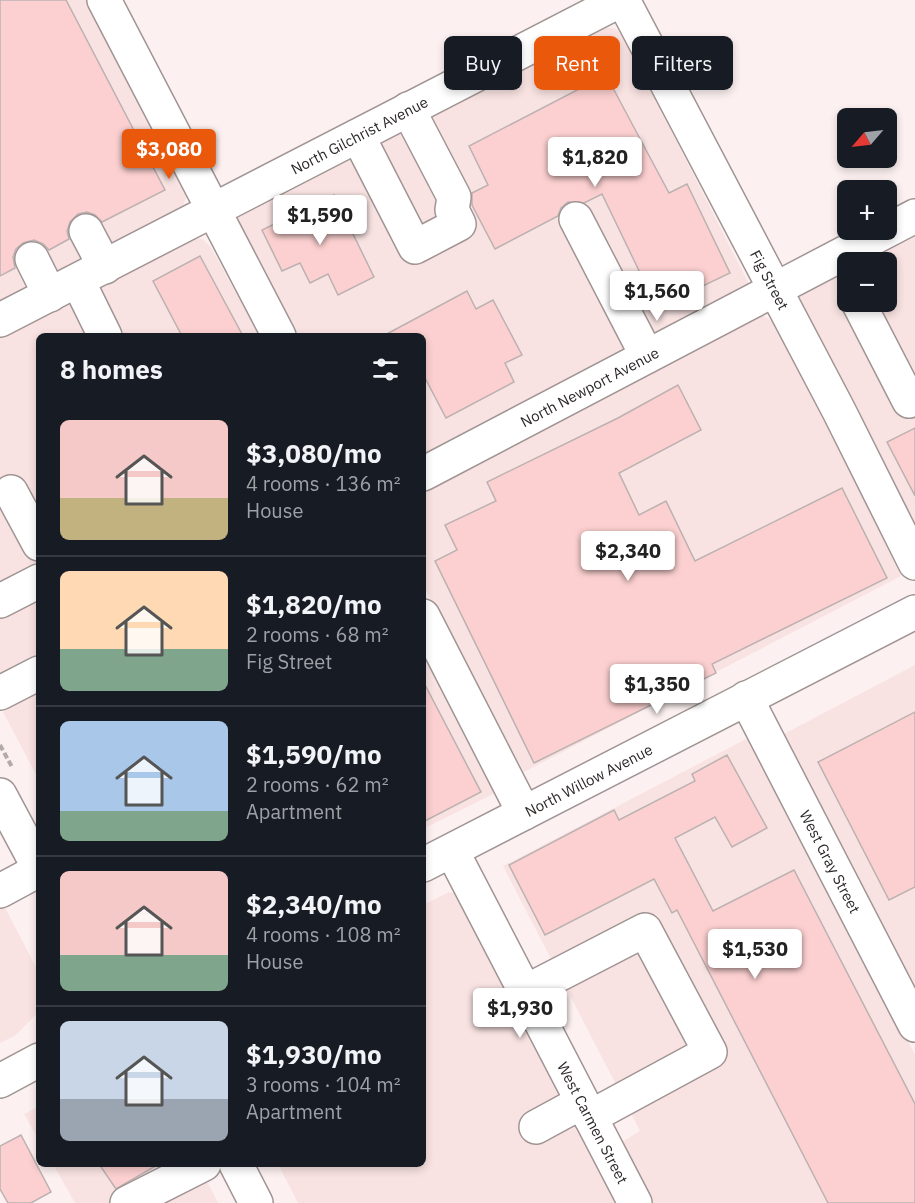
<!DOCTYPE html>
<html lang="en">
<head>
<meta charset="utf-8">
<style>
	body { margin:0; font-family:"IBM Plex Sans",sans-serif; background:#20242c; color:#f1f3f6; height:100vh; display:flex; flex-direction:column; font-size:22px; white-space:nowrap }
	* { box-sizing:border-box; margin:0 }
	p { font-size:20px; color:#9ea1a6 }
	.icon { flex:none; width:33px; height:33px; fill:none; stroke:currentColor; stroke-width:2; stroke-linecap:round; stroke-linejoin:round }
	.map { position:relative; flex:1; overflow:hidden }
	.panel { position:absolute; left:36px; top:333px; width:390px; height:834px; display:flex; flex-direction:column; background:#171b24; border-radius:9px; box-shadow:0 3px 9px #0003 }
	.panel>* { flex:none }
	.top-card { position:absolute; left:444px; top:36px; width:381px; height:54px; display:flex; gap:12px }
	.needle { width:39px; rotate:242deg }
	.buttons { position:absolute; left:837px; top:108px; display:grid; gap:12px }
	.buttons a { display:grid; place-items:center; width:60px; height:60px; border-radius:9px; background:#171b24; box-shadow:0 3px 9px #0003; font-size:30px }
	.price { position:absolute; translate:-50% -51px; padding:0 14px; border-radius:6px; background:#fff; color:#222; font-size:20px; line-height:39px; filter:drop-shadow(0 2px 3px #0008) }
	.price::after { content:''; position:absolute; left:50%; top:36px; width:18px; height:14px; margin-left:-9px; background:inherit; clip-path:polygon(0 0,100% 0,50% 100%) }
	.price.current { background:#ea580c; color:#fff }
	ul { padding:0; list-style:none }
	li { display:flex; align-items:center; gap:18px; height:150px; padding:0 24px }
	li+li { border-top:2px solid #363941 }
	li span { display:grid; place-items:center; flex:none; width:168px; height:120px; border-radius:9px; color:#555 }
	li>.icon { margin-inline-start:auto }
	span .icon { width:72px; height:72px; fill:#fffc; stroke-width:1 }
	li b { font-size:26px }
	h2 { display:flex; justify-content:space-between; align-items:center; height:72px; padding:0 24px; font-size:26px }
	.chip { padding:0 21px; border-radius:9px; background:#171b24; box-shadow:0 3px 9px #0003; font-size:21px; line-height:54px }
	.chip.current { background:#ea580c; color:#fff }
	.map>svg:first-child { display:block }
</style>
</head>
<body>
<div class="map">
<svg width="915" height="1203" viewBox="0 0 915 1203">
	<rect width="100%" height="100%" fill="#fcf0f0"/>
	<g fill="#f8e3e2">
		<path d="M0,0H91L188,191L182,210L0,305Z"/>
		<path d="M595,27L613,28L621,32L749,284L742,291L423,460V336H291L231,220Z"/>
		<path d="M915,234V530L799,300L801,294L807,290L847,269L848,302H886V262H859Z"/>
		<path d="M191,238L202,239L210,246L260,336H39V659L0,676V336Z"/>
		<path d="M764,316L779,326L901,576L524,772L423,585V486L749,319Z"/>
		<path d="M423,646L495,793L423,829Z"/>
		<path d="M915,665V1004L780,736Z"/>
		<path d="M39,692V780L3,712Z"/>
		<path d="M746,739L752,742L802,835L915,1055V1203H645L615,1146L640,1131L503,866Z"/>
		<path d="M449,892L457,894L621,1203H298L278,1164H423V905Z"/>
		<path d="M0,898L39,973V1011L16,1035L0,1043Z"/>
		<path d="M39,1106V1140L24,1114Z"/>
		<path d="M53,1164H198L218,1203H75Z"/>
	</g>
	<g fill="#fcd0d0" stroke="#bcb1b1" stroke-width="1.5">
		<path d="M0,0H66L165,190L102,222L95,215L87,212L78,214L70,222L67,231L69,239L49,250L43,244L34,240L23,243L16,249L13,257L15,268L0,276Z"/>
		<path d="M606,75L669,193L687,184L730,273L657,308L602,194L584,203L568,202L561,208L558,216L495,249L472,205V193L488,185L469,146Z"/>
		<path d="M334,195L374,277L338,295L328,274L310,283L300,263L282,271L262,230Z"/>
		<path d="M200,256L243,336H182L153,281Z"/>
		<path d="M467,291L476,309L493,300L522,355L505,363L514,382L446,418L423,374V336H383Z"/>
		<path d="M678,385L701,430L619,473L639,515L666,501L695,561L842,488L887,578L712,664L716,673L534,763L435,561L457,550L445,525L496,501L487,482L618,418Z"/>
		<path d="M915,428V496L887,442Z"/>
		<path d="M423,681L481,792L423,822Z"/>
		<path d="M915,712V887L889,900L818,762Z"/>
		<path d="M727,755L767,828L732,847L715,817L675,838L713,911L794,870L915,1104V1203H828L677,910L672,913L654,879L545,935L509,865L614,810L619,820L695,781L692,774Z"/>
		<path d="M21,1135L51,1192L31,1203H8L0,1189V1146Z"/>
		<path d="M99,1164H159L116,1189Z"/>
	</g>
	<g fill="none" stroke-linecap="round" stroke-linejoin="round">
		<g stroke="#a09594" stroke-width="36">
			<g id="minor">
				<path d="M104,0L279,336"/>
				<path id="s1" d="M623,0L839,411L915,563"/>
				<path d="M358,136L415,247L459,224L452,210L454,197L408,109"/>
				<path d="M576,219L647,356"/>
				<path d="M86,231L105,267"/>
				<path d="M32,259L50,295"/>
				<path d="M78,281L105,336"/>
				<path d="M858,302L909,401"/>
				<path id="s2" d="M0,320L621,0"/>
				<path id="s3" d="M423,474L915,216"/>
				<path d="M11,492L39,544"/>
				<path d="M0,601L39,581"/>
				<path d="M423,616L524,813"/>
				<path d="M0,693L39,673"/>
				<path id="s4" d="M746,698L915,1025"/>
				<path d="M0,795L39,868"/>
				<path id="s5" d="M452,851L635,1203"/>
				<path id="s6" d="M423,865L915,612"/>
				<path d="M0,891L39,870"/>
				<path d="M525,992L645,930L710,1052L590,1117"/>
				<path d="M0,1081L39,1060"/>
				<path d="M536,1127L582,1102"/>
				<path d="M236,1164L256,1203"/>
				<path d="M127,1203L204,1164"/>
			</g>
		</g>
		<path stroke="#b3aaaa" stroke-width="4" stroke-dasharray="6 3" stroke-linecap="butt" d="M0,745L12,767"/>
		<use href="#minor" stroke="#fff" stroke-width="33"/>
	</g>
	<g text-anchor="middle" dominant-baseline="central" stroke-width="5" stroke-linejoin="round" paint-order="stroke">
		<g font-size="15" fill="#2d2928" stroke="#fff">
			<text stroke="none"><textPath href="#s2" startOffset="404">North Gilchrist Avenue</textPath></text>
			<text stroke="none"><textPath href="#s1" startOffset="316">Fig Street</textPath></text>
			<text stroke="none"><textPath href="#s3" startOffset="188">North Newport Avenue</textPath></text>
			<text stroke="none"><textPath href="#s6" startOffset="186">North Willow Avenue</textPath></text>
			<text stroke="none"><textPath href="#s4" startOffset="184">West Gray Street</textPath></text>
			<text stroke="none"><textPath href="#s5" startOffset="306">West Carmen Street</textPath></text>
		</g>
	</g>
</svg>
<div class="buttons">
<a><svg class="needle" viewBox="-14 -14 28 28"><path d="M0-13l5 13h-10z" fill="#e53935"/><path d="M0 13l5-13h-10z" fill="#9ea1a6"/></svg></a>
<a>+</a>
<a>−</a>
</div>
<b class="price current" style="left:169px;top:180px">$3,080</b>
<b class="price" style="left:595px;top:188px">$1,820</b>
<b class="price" style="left:320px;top:246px">$1,590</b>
<b class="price" style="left:657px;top:322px">$1,560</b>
<b class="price" style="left:628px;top:582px">$2,340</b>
<b class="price" style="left:657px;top:715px">$1,350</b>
<b class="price" style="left:755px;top:980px">$1,530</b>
<b class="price" style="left:520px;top:1039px">$1,930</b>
<div class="top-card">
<a class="chip">Buy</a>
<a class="chip current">Rent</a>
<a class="chip">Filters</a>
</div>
<section class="panel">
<h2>8 homes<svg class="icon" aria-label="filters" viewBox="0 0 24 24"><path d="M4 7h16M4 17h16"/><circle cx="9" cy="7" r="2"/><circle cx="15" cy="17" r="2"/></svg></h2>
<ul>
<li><span style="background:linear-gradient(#f6c9c9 65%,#c2b280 0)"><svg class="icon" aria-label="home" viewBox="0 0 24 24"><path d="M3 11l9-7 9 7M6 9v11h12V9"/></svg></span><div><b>$3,080/mo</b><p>4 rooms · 136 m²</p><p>House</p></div></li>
<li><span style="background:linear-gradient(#ffd9b3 65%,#7fa58c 0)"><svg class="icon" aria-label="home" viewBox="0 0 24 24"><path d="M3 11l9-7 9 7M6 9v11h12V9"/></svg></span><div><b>$1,820/mo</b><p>2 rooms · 68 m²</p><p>Fig Street</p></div></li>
<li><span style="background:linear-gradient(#a9c7e8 75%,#7fa58c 0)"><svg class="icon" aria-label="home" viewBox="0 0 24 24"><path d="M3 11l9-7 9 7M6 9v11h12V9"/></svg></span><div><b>$1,590/mo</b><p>2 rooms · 62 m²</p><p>Apartment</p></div></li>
<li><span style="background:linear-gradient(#f6c9c9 70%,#7fa58c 0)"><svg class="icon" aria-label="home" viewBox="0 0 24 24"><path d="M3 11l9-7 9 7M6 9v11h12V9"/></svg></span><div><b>$2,340/mo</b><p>4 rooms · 108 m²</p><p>House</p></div></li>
<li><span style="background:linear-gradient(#c9d6e8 65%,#9aa5b1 0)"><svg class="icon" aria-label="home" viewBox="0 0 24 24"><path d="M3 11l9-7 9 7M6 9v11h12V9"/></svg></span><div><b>$1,930/mo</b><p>3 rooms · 104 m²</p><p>Apartment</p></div></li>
</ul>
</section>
</div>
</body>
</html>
